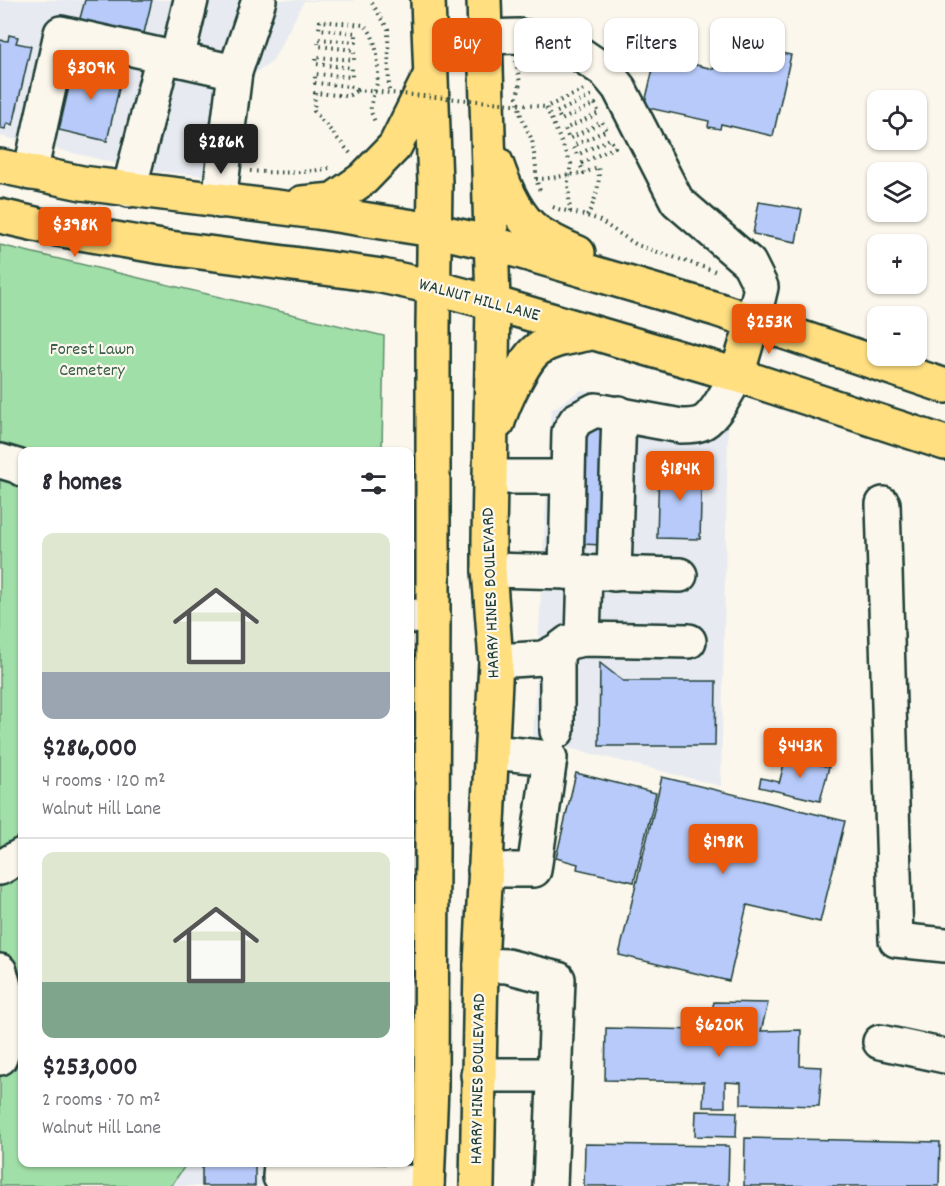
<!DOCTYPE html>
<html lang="en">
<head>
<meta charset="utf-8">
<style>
	body { margin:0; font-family:Dekko,sans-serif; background:#f7f7f7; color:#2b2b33; height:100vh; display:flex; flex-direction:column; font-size:22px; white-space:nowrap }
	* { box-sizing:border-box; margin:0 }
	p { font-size:20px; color:#7c7c81 }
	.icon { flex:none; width:33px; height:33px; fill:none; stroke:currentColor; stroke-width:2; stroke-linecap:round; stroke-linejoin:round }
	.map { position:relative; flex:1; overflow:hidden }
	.panel { position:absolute; left:18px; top:447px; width:396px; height:720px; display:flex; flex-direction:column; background:#fff; border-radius:12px; box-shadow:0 2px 4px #0004 }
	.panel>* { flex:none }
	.hud { position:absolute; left:432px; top:18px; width:423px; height:54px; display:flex; gap:12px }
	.controls { position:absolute; left:867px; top:90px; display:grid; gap:12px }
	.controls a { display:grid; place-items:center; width:60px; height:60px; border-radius:12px; background:#fff; box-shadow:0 2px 4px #0004; font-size:30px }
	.price { position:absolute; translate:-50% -51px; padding:0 14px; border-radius:6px; background:#ea580c; color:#fff; font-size:20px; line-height:39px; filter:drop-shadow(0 2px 3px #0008) }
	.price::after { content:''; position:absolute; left:50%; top:36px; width:18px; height:14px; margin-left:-9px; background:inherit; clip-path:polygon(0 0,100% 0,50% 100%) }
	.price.active { background:#222; color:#fff }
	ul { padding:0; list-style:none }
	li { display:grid; align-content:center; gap:12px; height:318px; padding:0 24px }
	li+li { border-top:2px solid #e1e1e2 }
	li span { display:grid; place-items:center; height:186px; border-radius:12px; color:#555 }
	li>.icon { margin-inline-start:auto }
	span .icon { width:108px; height:108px; fill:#fffc; stroke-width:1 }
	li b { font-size:26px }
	h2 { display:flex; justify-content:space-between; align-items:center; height:72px; padding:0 24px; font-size:26px }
	.tag { padding:0 21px; border-radius:12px; background:#fff; box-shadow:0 2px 4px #0004; font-size:21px; line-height:54px }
	.tag.active { background:#ea580c; color:#fff }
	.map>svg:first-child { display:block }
</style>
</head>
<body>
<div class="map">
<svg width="945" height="1186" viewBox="0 0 945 1186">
	<rect width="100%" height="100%" fill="#fbf7ec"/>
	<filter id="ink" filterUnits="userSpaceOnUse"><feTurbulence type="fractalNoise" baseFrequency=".0167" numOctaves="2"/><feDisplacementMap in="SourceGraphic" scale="12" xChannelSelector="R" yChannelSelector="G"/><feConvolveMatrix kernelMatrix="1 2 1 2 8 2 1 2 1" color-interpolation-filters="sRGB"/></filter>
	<g filter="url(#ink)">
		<g fill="#e7eaf0">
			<path d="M0,0H353L354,1H304L272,62L251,76L240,178L150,171L0,136Z"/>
			<path d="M581,390L728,427L721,786L533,739L551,410Z"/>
			<path d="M187,1163H376V1186H171Z"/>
		</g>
		<path fill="#a0dfa7" stroke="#608e6e" stroke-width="1.5" d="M0,245L384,336L382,451L22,452V1162L187,1163L171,1186H0Z"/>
		<g fill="#b7cafa" stroke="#1f3d34" stroke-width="1.5">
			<path d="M85,0H152L143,37L79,22Z"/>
			<path d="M9,35L18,37L16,43L31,46L13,125L7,123L5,129L0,128V40L8,41Z"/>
			<path d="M721,40L791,55L773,136L721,124L720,129L708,127L709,121L644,107L656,56L714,69Z"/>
			<path d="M75,61L123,71L107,141L59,130Z"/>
			<path d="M759,202L802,209L796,242L753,234Z"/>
			<path d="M583,428L604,429L602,545L581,544Z"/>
			<path d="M659,464L702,465L700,539L657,538Z"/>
			<path d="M600,663L623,681H716L715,746H599Z"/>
			<path d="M786,756L829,767L820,801L759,787L761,778L779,782V784Z"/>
			<path d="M576,773L656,793L634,882L577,869L578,864L556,858Z"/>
			<path d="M662,777L845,821L820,922L747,905L729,981L619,955Z"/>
			<path d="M714,1002L768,1003L761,1031L801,1030L800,1066L822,1067L819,1106L741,1104V1083L725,1082V1107H703L704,1082L605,1080L606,1028L707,1030Z"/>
			<path d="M696,1111L737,1112L736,1137L695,1136Z"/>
			<path d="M745,1138L940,1142L939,1186H744Z"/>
			<path d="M585,1144L729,1146L728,1186H584Z"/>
			<rect x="202" y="1162" width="53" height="24"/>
		</g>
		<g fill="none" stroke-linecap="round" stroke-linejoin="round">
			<g stroke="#1f3d34" stroke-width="38">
				<g id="minor">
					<path d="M486,37L519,36L565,44L605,71L619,88L677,201L749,263L761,287L753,321"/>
					<path d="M177,59L191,0"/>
					<path d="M30,173L61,33L235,72"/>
					<path d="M129,190L163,56"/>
					<path d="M219,201L235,72L259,0"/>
					<path d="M0,461L17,466L22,469"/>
					<path d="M490,477H567"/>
					<path d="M883,504L896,940L945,945"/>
					<path d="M489,570L680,575"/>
					<path d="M566,572L569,432L576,420L595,410L681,426C689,426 697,426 704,422C716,415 730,387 737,375"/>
					<path d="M614,574L619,413"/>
					<path d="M410,616L433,617"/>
					<path d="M583,639L585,572"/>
					<path d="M557,651V731"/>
					<path d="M496,661L543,658L557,651L569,642L583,639L689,641"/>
					<path d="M0,868L22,855"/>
					<path d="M485,870H534L550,758L492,752"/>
					<path d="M481,965L507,966L558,979L550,1186"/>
					<path d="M0,971L13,1020"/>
					<path d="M880,1042L945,1056"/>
					<path d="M0,1058L13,1020L22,1001"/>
					<path d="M478,1075H554"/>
					<path d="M281,1162L280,1177L427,1183"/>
				</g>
			</g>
			<g stroke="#1f3d34" stroke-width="38">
				<g id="major">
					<path d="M496,163C504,186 516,216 536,231C549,240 564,247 578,253"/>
					<path d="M0,166L82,183L317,212L433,230L491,243L716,309L945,386"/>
					<path d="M302,203L333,200L363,179L395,146L430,76"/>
					<path d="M0,216L57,229L162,247L347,271L382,276L433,287L493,303L737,375L945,443"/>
					<path d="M737,375L753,321"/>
					<path d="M498,422C502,406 524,358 538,349C554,338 573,337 591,333"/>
					<path d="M427,1186L431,1086L433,617V326L435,183L428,0"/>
					<path d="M477,1186L481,965L496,661L489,570V539L493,303L484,0"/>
				</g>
			</g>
			<g stroke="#1f3d34" stroke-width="4" stroke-dasharray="1.5 4.5" stroke-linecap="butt">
				<path d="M372,3L388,29L389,94"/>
				<path d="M516,61L520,83L517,97L521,116L532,140L536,167V179L540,191"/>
				<path d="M357,90L350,86L315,83V74L352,77V68L316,64V57L354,60V50L318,46V39L356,42V33L319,29L320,21L364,25C377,35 380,67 377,83C375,91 370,102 371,111C372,115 374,120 376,124"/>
				<path d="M350,153L314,111L315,93L348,96L356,91"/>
				<path d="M250,171C277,173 302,174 329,168"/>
				<path d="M536,179C553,179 568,174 584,173"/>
				<path d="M553,207L558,209L576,213L597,219L637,245L715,271"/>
				<path d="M570,212L568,182L571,164L546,107L584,90"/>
				<path d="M587,216C595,202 601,183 598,167L584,173L580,164L615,147L610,139L577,155L573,146L607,130L602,122L569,139L565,129L599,113L595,104L561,120L557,112L592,96"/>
			</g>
			<use href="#minor" stroke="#fbf7ec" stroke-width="33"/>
			<use href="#major" stroke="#ffdf80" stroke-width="33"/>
			<path stroke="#1f3d34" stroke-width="4" stroke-dasharray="1.5 4.5" stroke-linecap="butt" d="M357,90L546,107"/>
		</g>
	</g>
	<g text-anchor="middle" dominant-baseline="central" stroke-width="4.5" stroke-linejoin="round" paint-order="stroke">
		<g font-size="18" fill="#1f3d34" stroke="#fbf7ec">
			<text transform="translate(479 301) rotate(15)">WALNUT HILL LANE</text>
			<text transform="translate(492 593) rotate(-92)">HARRY HINES BOULEVARD</text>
			<text transform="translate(479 1079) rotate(-89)">HARRY HINES BOULEVARD</text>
		</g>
		<g font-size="18" fill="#395d4b" stroke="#fbf7ec">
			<text x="92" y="350">Forest Lawn<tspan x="92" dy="21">Cemetery</tspan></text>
		</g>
	</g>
</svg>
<div class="controls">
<a><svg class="icon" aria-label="locate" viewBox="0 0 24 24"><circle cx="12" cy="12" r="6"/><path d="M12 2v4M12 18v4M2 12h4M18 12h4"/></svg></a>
<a><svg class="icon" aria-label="layers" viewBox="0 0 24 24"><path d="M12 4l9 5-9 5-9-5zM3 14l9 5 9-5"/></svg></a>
<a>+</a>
<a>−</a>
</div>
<b class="price" style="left:91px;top:101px">$309K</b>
<b class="price active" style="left:221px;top:175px">$286K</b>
<b class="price" style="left:75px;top:258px">$398K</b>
<b class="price" style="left:769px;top:355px">$253K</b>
<b class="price" style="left:680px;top:502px">$184K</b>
<b class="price" style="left:800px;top:779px">$443K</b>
<b class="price" style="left:723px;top:875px">$198K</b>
<b class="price" style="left:719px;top:1058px">$620K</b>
<div class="hud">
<a class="tag active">Buy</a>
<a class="tag">Rent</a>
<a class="tag">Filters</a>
<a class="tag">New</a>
</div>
<section class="panel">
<h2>8 homes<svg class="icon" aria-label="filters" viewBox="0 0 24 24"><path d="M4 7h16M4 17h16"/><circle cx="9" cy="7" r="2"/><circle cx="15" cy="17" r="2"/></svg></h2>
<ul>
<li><span style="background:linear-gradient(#dfe7d0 75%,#9aa5b1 0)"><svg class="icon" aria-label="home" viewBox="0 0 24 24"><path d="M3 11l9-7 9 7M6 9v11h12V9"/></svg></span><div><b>$286,000</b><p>4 rooms · 120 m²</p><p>Walnut Hill Lane</p></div></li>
<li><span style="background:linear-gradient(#dfe7d0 70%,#7fa58c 0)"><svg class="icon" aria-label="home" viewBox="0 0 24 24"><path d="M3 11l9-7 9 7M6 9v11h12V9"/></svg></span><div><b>$253,000</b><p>2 rooms · 70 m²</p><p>Walnut Hill Lane</p></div></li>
</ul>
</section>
</div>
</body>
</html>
